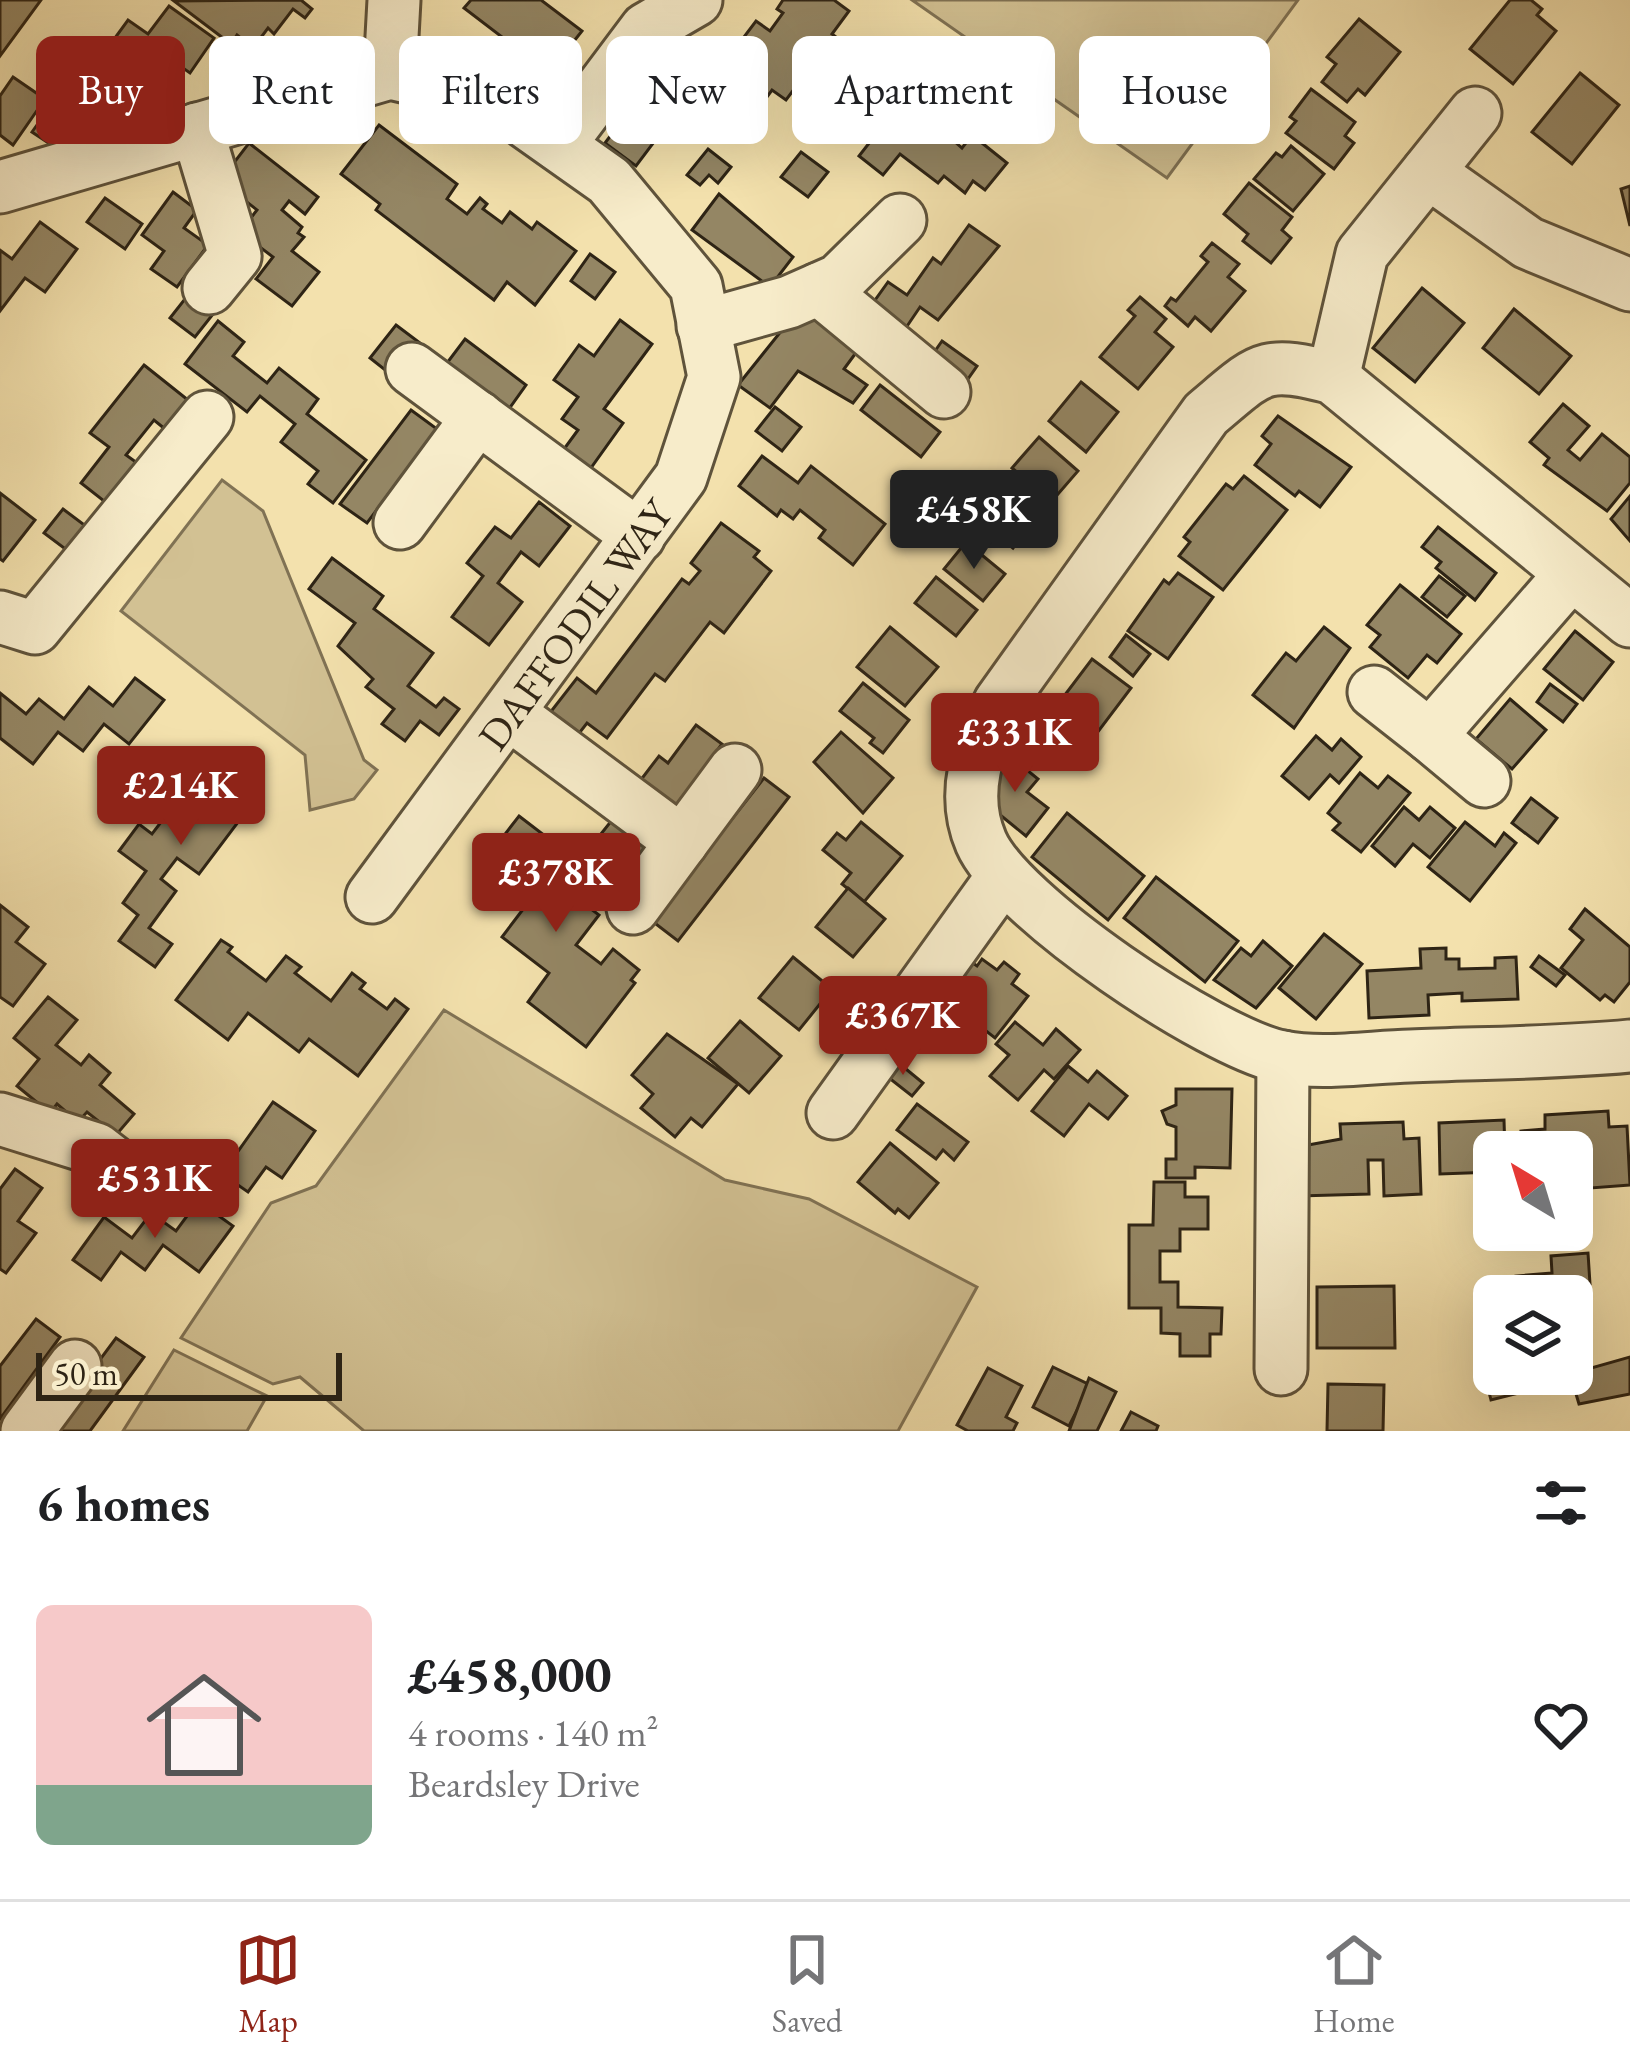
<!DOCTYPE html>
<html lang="en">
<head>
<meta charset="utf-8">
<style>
	body { margin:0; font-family:"EB Garamond",serif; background:#f6f6f6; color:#202124; height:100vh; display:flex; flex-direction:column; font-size:45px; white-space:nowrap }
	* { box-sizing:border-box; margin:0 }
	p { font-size:39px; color:#757577 }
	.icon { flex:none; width:66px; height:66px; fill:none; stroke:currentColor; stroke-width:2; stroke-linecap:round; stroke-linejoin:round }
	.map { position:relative; height:1431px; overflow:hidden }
	.panel { display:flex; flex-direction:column; background:#fff; flex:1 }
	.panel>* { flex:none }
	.guide { position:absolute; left:36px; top:36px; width:1560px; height:108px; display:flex; gap:24px }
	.needle { width:78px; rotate:322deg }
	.fabs { position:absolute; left:1473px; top:1131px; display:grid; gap:24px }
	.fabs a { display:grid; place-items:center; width:120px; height:120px; border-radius:18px; background:#fff; box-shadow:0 12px 48px #0002; font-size:60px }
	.scale { position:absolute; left:36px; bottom:30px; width:306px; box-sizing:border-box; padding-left:12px; border:6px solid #2e2415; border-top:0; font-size:33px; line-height:42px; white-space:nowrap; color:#2e2415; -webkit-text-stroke:9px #f7ecca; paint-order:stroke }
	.price { position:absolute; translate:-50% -102px; padding:0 27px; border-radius:12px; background:#8f2418; color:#fff; font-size:39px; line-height:78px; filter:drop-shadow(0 3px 6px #0008) }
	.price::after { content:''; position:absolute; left:50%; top:72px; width:36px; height:27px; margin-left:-18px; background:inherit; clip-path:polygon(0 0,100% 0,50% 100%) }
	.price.current { background:#222; color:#fff }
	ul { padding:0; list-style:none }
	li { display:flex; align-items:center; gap:36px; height:300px; padding:0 36px }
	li+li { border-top:3px solid #e0e0e0 }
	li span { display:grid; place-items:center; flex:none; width:336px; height:240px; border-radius:18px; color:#555 }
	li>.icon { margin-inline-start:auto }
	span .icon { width:144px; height:144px; fill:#fffc; stroke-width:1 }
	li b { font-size:51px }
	h2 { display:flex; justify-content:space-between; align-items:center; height:144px; padding:0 36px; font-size:51px }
	.chip { padding:0 42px; border-radius:18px; background:#fff; box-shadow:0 12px 48px #0002; font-size:42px; line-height:108px }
	.chip.current { background:#8f2418; color:#fff }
	.menu { display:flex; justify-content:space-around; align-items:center; height:168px; border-top:3px solid #e0e0e0; background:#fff; font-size:33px; color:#757577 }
	.menu a { display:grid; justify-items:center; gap:6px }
	.menu .current { color:#8f2418 }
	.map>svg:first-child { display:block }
</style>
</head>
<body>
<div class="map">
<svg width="1630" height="1431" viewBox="0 0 1630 1431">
	<rect width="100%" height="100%" fill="#f3e1ad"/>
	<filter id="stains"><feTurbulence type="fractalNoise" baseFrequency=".00167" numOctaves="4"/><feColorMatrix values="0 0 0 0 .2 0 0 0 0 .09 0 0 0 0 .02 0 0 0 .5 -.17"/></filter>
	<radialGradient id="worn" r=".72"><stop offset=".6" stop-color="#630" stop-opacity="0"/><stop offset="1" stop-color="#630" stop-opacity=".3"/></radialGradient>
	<g fill="#d2c193" stroke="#807254" stroke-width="3">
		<path d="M912,0H1298L1167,178Z"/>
		<path d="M222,480L263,511L364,760L377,770L354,799L310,810L305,755L121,611Z"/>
		<path d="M444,1010L725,1180L809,1199L977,1287L898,1431H364L300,1377L273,1384L181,1338L271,1203L316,1186Z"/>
		<path d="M174,1350L267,1396L247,1431H123Z"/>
	</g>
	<g fill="#948664" stroke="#2e2415" stroke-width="3">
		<path d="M0,0H41L0,56Z"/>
		<path d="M301,0L312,9L305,18L293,9L274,34L268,28L253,48L237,35L231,44L174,1Z"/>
		<path d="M471,0H541L582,31L540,84L523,71L532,60L464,8Z"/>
		<path d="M783,0H834L849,11L832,34L845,44L818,79L807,72L786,100L772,90L751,119L735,108L720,129L684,102L636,166L605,143L614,131L622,136L641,110L627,100L644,78L676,102L722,39L735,49L756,21L770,31L783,13L777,9Z"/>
		<path d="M1510,0H1531L1542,9L1537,15L1556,31L1513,84L1470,49Z"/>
		<path d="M169,6L214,38L190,73L173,61L167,69L175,74L160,94L144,109L135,102L123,118L95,98L119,65L104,53L128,20L148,34Z"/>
		<path d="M1359,19L1400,52L1365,95L1358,89L1347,102L1322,82L1336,64L1327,57Z"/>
		<path d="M1580,73L1619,105L1572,164L1532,132Z"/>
		<path d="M13,77L45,99L13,145L0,135V96Z"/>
		<path d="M1311,89L1355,122L1345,136L1354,143L1334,169L1286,133L1296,121L1290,117Z"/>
		<path d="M79,92L89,125L73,129L63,96Z"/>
		<path d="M905,97L962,148L972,135L1007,163L985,190L973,181L965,193L944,176L938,183L900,154L883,175L859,156Z"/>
		<path d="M49,108L71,122L53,146L32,132Z"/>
		<path d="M379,125L457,184L447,199L467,214L480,198L487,204L483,209L502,223L510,212L532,229L537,222L576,251L535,305L507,282L494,300L376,210L380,204L341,174Z"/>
		<path d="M249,143L318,197L305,214L289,201L282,210L302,227L298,233L304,237L292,251L319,272L292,306L256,279L273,257L240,232L257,210L230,189L226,173Z"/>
		<path d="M1291,146L1324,174L1293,211L1254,179L1276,153L1282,157Z"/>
		<path d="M708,149L731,167L718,183L709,175L700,185L687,175Z"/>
		<path d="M801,152L828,172L808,197L781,177Z"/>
		<path d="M1249,183L1292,217L1282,230L1291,238L1271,263L1243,241L1248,234L1224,214Z"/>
		<path d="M1630,186V226L1621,189Z"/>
		<path d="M173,192L197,210L184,228L208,245L177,287L151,269L164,251L142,235Z"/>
		<path d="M719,194L793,257L770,287L692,230Z"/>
		<path d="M105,198L142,224L125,249L87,222Z"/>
		<path d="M40,222L77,249L45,292L25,278L0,311V250L12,259Z"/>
		<path d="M969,225L999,246L938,320L920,307L897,341L863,317L888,282L907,295L933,258L941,264Z"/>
		<path d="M1212,243L1239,264L1228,277L1245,291L1211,331L1195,317L1188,326L1165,306L1171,298L1176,301L1208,262L1201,256Z"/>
		<path d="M590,254L615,272L595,299L571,281Z"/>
		<path d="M1422,288L1464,323L1415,382L1373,348Z"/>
		<path d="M192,290L217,309L195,337L170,318Z"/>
		<path d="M1140,297L1166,319L1155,332L1173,347L1138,389L1100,357L1135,316L1128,310Z"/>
		<path d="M1514,309L1571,356L1539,394L1483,348Z"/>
		<path d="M811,316L858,350L844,369L867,385L853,403L798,371L770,408L738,385L786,325Z"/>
		<path d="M620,320L652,344L604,409L623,423L588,472L553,464L578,430L562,419L578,397L554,380L579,345L594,356Z"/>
		<path d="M218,321L244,342L233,356L267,383L279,368L318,399L307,414L366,460L333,503L308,484L318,471L281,442L295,424L260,396L247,412L185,364Z"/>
		<path d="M396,325L420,343L394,377L370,358Z"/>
		<path d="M465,339L526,385L509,409L447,363Z"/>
		<path d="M942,341L977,366L961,389L926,364Z"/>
		<path d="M144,365L188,400L165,429L154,420L126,455L140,465L109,505L81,483L109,447L90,433Z"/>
		<path d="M1081,382L1118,412L1086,452L1049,421Z"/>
		<path d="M880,385L940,432L921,457L861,410Z"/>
		<path d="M1563,404L1589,426L1568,450L1580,460L1602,434L1630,457V483L1607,511L1544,465L1549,458L1530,442Z"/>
		<path d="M775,407L801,427L782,451L756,431Z"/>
		<path d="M411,410L437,429L367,523L340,504Z"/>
		<path d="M1278,416L1351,467L1320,507L1299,491L1295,496L1255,465L1271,444L1262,436Z"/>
		<path d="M1039,437L1078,471L1052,501L1012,468Z"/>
		<path d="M762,456L798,483L811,466L885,524L853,565L819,538L825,530L800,510L793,519L781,510L777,516L739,486Z"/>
		<path d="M1244,476L1287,510L1223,590L1179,556L1190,542L1184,537L1226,484L1233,489Z"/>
		<path d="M995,489L1035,520L1013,548L974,516Z"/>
		<path d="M0,493L35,520L3,561L0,559Z"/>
		<path d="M1630,496V541L1611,519Z"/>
		<path d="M539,502L570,526L539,566L521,552L498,583L522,602L489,645L452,617L483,576L467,563L495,527L511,538Z"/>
		<path d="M63,509L87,527L68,551L44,533Z"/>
		<path d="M721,523L759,551L754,557L771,571L724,633L710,622L665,681L655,674L607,738L587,723L577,736L549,714L577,678L596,693L682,579L689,584L700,571L691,563Z"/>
		<path d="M1438,527L1496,573L1475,600L1436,568L1441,562L1422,547Z"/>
		<path d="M966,542L1005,574L983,601L944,569Z"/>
		<path d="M332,558L383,596L374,609L433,653L408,686L436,707L444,698L459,709L439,735L420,721L405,741L382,724L394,709L366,687L373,679L338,646L355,623L309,589Z"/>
		<path d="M1178,573L1213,597L1168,659L1128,631L1164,580L1169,584Z"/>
		<path d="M1439,576L1465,596L1447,617L1422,597Z"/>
		<path d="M936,577L977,610L956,636L915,603Z"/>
		<path d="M1400,585L1461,634L1437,663L1427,655L1408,678L1370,647L1380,635L1367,625Z"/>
		<path d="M890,627L938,667L905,706L857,667Z"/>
		<path d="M1324,627L1350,648L1294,728L1253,695L1286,653L1296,661Z"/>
		<path d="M1575,631L1613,662L1583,700L1544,669Z"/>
		<path d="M1126,635L1150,654L1133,676L1110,657Z"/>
		<path d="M1092,659L1131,688L1094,737L1055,708Z"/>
		<path d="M135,678L164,700L129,744L104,724L83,751L58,732L33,764L0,738V693L26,714L39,699L64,719L89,687L113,706Z"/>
		<path d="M863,683L909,720L883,753L870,743L874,738L840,711Z"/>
		<path d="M1550,684L1577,704L1563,722L1537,702Z"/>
		<path d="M1510,699L1546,730L1512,769L1476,739Z"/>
		<path d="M1057,715L1082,733L1067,755L1042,737Z"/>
		<path d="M696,725L722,744L675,807L640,781L659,756L668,763Z"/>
		<path d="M841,732L893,778L863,813L814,762Z"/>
		<path d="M1316,736L1332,750L1341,739L1361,757L1339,783L1330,775L1309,799L1282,776Z"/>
		<path d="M1006,753L1038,779L1027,792L1048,808L1026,836L983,801L999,783L988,775Z"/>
		<path d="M226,759L254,780L244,794L254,801L199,874L177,858L161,879L176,891L149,928L172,944L155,967L119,941L138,915L123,903L146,871L119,851L139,824L152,834L207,762L218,770Z"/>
		<path d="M1360,773L1378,788L1388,776L1410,793L1361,852L1333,830L1340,823L1328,813Z"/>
		<path d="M764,778L789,797L678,941L652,921Z"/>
		<path d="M1531,798L1557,818L1538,843L1512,823Z"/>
		<path d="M1404,807L1419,820L1430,807L1455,828L1430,858L1413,844L1395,866L1372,846Z"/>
		<path d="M1067,813L1144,876L1108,920L1032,857Z"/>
		<path d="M519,816L566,852L552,871L565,880L555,894L572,906L578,899L599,915L576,945L601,964L613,949L639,970L631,980L635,983L586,1047L528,1002L549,973L502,937L524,908L476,872Z"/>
		<path d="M612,820L648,847L629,871L593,844Z"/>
		<path d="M861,822L902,856L864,902L842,884L851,873L823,850L837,833L846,840Z"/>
		<path d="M1465,822L1495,846L1504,833L1516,843L1470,901L1428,867Z"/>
		<path d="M1156,877L1238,941L1205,982L1124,918Z"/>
		<path d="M848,888L885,919L853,957L816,927Z"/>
		<path d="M0,905L28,927L16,942L45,964L13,1006L0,997Z"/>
		<path d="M1585,909L1630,947V982L1614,1002L1605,995L1600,1000L1561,968L1583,940L1570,929Z"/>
		<path d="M1324,934L1362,964L1316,1019L1279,988Z"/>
		<path d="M221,940L232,947L228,952L266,981L286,956L301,967L295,973L331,1001L352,973L365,983L360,989L387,1009L395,999L408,1009L358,1076L309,1039L299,1052L248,1013L228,1040L176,1000Z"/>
		<path d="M1263,941L1292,966L1256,1008L1214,980L1241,948L1251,956Z"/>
		<path d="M1446,948V959H1459V969L1495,968V958L1516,957L1518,999L1462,1001V993L1428,995L1429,1015L1369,1018L1367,971L1421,968L1420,949Z"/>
		<path d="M963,956L977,966L982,959L997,970L1004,962L1019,974L1012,984L1028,996L995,1038L935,991Z"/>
		<path d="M1539,956L1565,975L1556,986L1531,967Z"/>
		<path d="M793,957L832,989L799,1030L759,998Z"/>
		<path d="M48,997L77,1020L56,1045L81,1065L89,1055L110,1073L100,1085L134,1114L116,1135L87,1112L78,1122L57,1104L50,1113L17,1086L39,1059L14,1038Z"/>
		<path d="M740,1021L781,1056L749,1093L708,1058Z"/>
		<path d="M1015,1022L1043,1045L1056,1029L1080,1050L1054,1079L1044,1070L1018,1100L990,1076L1009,1055L996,1044Z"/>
		<path d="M667,1034L738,1084L702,1127L691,1118L675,1137L641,1108L653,1094L632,1075Z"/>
		<path d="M895,1060L923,1083L912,1096L884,1074Z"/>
		<path d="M1068,1066L1088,1082L1097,1071L1127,1096L1108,1119L1089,1104L1064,1136L1032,1111Z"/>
		<path d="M1176,1089H1232L1230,1168L1195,1167V1178H1166V1159H1176V1127L1167,1124L1162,1111L1176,1105Z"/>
		<path d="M273,1102L315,1131L282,1178L266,1167L248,1192L222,1174Z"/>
		<path d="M917,1104L968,1142L954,1160L943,1150L936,1159L897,1130Z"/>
		<path d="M1608,1111L1609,1127L1627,1126L1630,1185L1591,1188L1589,1147H1576L1580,1201L1572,1202V1152H1523L1521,1131L1545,1129V1115Z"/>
		<path d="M1504,1120L1505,1152H1494V1172L1440,1174L1439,1123Z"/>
		<path d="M1403,1122L1404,1139L1419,1138L1421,1194L1384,1196L1383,1160H1368L1369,1194L1299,1196L1297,1147L1341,1139L1340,1124Z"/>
		<path d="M890,1143L938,1183L909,1218L898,1209L895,1213L858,1182Z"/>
		<path d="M15,1169L42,1188L18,1221L36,1233L6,1273L0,1269V1189Z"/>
		<path d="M1154,1182H1185V1197H1208V1229H1180V1251H1160V1282H1178V1307L1222,1308L1221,1334H1210V1356H1180V1334L1161,1333V1308H1129V1225H1153Z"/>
		<path d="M198,1201L233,1226L199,1272L163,1245L145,1270L121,1252L101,1280L73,1260L104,1217L132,1238L151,1213L176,1231Z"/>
		<path d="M1588,1253L1590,1284L1572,1286L1574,1306L1572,1296H1518L1516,1276L1552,1273L1551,1256Z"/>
		<path d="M1394,1286L1395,1348H1317V1287Z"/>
		<path d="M36,1319L60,1337L0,1419V1366Z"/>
		<path d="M116,1338L144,1357L90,1431H47Z"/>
		<path d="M1630,1357V1394L1579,1404L1570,1374Z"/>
		<path d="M1494,1362V1374H1565L1566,1381L1491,1400L1482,1365Z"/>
		<path d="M1053,1367L1090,1385L1069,1426L1033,1407Z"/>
		<path d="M988,1368L1022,1386L1006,1417L1017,1423L1013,1431H968L957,1425Z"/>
		<path d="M1089,1378L1116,1392L1097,1431H1069Z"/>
		<path d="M1328,1384L1384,1385L1383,1431H1327Z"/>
		<path d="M1131,1412L1158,1426L1156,1431H1121Z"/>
	</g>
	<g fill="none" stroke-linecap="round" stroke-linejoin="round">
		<g stroke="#5f533b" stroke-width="57">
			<g id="minor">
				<path d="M390,73L394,0"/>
				<path d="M197,129L235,256L209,288"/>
				<path d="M559,145L646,29L696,0"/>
				<path d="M1428,172L1528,243L1630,285"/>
				<path d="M0,187L390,73L489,96L609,181L696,286L714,377L681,477L372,897"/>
				<path d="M819,289L944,392"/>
				<path d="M703,326L789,302L839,280L900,220"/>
				<path d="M412,369L639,536"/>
				<path d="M1333,378L1362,254L1475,113"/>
				<path d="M400,523L478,417"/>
				<path d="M0,617L35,628L207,417"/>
				<path d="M1630,621L1333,378C1262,359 1261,368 1206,414L1000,702C978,746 960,793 981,842C1009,907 1212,1043 1282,1057C1322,1065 1370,1057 1410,1056C1483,1053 1557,1053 1630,1046"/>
				<path d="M1374,692L1430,736"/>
				<path d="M511,715L682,842"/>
				<path d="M1484,781L1430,736L1571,574"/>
				<path d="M633,908L735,770"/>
				<path d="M833,1113L1003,876"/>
				<path d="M0,1119L96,1149L148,1189"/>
				<path d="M1281,1369L1283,1057"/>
				<path d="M27,1431L75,1366"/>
			</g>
		</g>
		<use href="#minor" stroke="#f7ecca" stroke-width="51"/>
	</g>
	<g text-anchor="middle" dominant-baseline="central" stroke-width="10" stroke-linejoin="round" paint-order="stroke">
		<g font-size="42" fill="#2e2415" stroke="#f7ecca">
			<text transform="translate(575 625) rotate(-54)">DAFFODIL WAY</text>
		</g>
	</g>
	<rect width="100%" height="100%" filter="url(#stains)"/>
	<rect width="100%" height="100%" fill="url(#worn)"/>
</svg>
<div class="fabs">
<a><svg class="needle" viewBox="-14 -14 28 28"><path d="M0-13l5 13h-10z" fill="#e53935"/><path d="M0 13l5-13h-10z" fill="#757577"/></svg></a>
<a><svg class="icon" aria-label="layers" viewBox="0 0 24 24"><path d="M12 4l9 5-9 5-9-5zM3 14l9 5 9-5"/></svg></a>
</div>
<div class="scale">50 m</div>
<b class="price current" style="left:974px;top:572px">£458K</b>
<b class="price" style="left:1015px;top:795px">£331K</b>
<b class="price" style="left:181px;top:848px">£214K</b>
<b class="price" style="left:556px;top:935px">£378K</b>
<b class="price" style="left:903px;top:1078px">£367K</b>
<b class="price" style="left:155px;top:1241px">£531K</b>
<div class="guide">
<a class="chip current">Buy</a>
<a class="chip">Rent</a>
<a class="chip">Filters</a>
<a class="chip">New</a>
<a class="chip">Apartment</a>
<a class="chip">House</a>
</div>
</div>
<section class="panel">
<h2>6 homes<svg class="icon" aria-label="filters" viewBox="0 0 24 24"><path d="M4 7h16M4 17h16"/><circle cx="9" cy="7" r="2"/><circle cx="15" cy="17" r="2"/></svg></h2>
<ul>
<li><span style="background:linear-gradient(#f6c9c9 75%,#7fa58c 0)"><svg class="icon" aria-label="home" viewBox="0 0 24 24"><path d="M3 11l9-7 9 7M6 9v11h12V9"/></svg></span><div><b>£458,000</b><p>4 rooms · 140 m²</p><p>Beardsley Drive</p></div><svg class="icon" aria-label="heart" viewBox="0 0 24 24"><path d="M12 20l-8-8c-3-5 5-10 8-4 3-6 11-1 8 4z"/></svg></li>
</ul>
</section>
<nav class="menu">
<a class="current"><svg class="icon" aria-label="map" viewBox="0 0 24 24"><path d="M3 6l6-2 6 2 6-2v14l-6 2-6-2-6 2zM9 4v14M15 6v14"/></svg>Map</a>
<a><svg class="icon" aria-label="saved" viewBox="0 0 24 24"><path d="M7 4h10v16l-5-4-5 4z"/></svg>Saved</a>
<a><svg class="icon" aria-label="home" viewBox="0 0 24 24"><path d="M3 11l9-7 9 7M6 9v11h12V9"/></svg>Home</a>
</nav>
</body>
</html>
